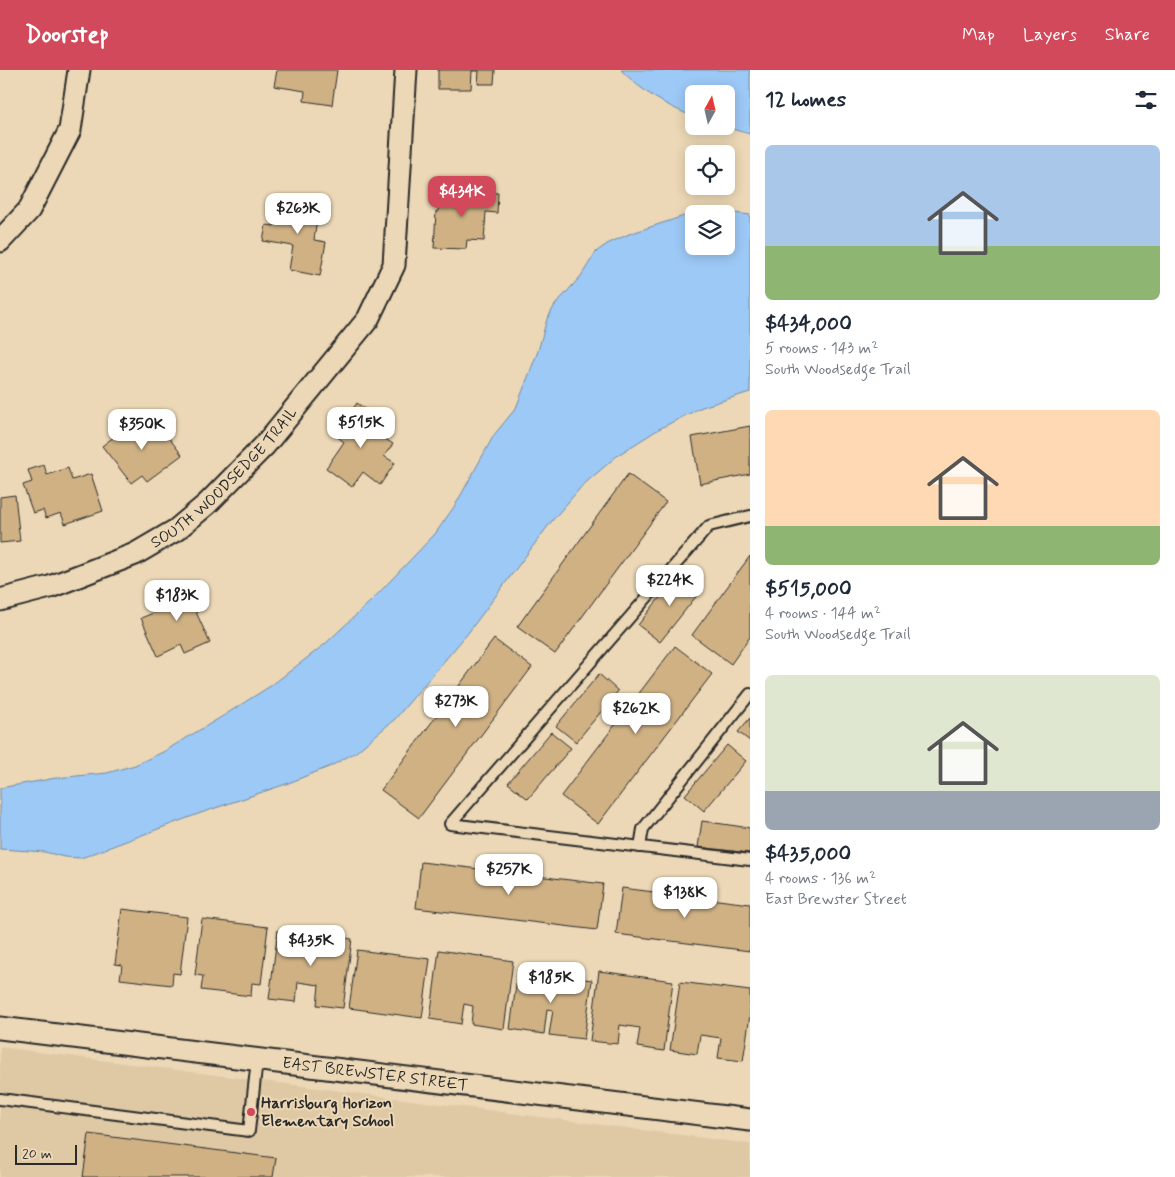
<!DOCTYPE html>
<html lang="en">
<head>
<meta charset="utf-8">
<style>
	body { margin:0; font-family:Mynerve,sans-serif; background:#f6f6f7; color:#1f2937; height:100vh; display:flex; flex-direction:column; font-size:19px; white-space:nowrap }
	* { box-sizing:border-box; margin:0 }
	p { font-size:16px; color:#747a83 }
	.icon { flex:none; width:28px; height:28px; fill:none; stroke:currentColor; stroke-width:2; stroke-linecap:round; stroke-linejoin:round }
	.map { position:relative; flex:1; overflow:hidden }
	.details { display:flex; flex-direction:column; background:#fff; width:425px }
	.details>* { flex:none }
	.needle { width:32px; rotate:8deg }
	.buttons { position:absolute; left:685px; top:15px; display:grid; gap:10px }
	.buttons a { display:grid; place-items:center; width:50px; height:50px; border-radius:8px; background:#fff; box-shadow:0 2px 12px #0003; font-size:25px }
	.scale { position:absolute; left:15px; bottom:12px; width:62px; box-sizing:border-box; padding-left:5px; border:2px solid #2b2b2b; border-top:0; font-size:14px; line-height:18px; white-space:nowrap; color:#2b2b2b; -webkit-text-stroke:4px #ecd8b6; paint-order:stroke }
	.price { position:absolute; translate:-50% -42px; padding:0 11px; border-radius:10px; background:#fff; color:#222; font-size:16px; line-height:32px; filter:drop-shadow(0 1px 2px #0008) }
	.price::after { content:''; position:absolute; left:50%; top:30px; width:15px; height:11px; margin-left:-8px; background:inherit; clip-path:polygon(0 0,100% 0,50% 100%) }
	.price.selected { background:#d1495b; color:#fff }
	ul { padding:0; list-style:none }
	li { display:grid; align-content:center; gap:10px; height:265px; padding:0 15px }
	li span { display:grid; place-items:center; height:155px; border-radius:8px; color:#555 }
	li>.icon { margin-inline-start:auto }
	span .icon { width:90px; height:90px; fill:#fffc; stroke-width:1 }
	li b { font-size:21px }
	h2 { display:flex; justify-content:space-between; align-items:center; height:60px; padding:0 15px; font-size:21px }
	header { display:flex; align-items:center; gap:30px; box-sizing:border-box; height:70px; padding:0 25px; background:#d1495b; color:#fff }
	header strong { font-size:24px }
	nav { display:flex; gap:28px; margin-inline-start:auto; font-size:18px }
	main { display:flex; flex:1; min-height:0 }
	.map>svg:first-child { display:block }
</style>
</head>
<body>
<header>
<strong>Doorstep</strong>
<nav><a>Map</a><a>Layers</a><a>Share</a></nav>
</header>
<main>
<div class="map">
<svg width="750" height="1107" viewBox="0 0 750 1107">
	<rect width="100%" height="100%" fill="#ecd8b6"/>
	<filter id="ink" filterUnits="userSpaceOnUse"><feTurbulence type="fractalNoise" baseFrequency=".02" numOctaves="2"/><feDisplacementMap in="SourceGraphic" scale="10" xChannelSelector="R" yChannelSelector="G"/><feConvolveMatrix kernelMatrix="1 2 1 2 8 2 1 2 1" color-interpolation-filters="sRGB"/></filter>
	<g filter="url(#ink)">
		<path fill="#dfc9a5" d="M0,977L750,1074V1107H0Z"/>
		<g fill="#9dc9f7" stroke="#6f8aa5">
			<path d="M621,0H750V64L721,56H726V24H694V47C663,34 644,23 621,0Z"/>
			<path d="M734,143L750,145V322L702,337L659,359L618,385L582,416L551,452L468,563L395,649L356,682L331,696L286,714L198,744L81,788L64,787L45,782L0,779V718L56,708L107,703L135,695L163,682L223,646L272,615L325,574L372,530L435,464L456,434L494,365L516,338L538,281L547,249L555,235L581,206L596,182L607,174L629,164L687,145H694V176H726V144H714Z"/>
		</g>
		<g fill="#cfb184" stroke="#2b2b2b">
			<path d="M277,0H337L332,35L304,31L305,21L274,16Z"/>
			<path d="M438,0H495L494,14H478L479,1H472L471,19H438Z"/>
			<path d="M439,121L498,123L497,143L486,142L484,171L467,170L466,179L434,178L436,141L438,142Z"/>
			<path d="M279,128L319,135L314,170L326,172L320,206L289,200L293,176L263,171L266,155L274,156Z"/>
			<path d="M357,333L383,352L376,363L393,374L384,386L395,393L380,415L363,402L352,417L326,398L344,372L335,365Z"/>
			<path d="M136,350L143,359L155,350L182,385L147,411L142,405L131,413L102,376Z"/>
			<path d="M750,356V404L700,414L692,367Z"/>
			<path d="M44,395L47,405L68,398L72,410L91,404L103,441L65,454L61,443L46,448L43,440L33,443L23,415L32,412L28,400Z"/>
			<path d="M628,404L666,432L555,584L517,557Z"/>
			<path d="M15,425L20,471L0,473V427Z"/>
			<path d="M750,486V567L731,594L692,565Z"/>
			<path d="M680,502L702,519L660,572L638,555Z"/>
			<path d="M190,511L203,539L196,542L210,573L185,584L181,575L158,586L141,548L163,539L157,526Z"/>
			<path d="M494,569L532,597L419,748L381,720Z"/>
			<path d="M675,576L712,604L598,754L561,726Z"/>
			<path d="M599,604L618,621L576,672L556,656Z"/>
			<path d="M750,648V671L738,662Z"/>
			<path d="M551,662L571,678L528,729L508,713Z"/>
			<path d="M727,675L746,691L704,741L685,725Z"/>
			<path d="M702,751L750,758V783L698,777Z"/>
			<path d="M421,792L603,814L597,860L416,838Z"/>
			<path d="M622,818L750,834V881L616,864Z"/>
			<path d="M122,839L187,847L180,904L173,903L172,915L120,909L122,895L115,894Z"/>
			<path d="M202,849L268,857L261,914L252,913L251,926L201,920L203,906L195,905Z"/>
			<path d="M278,860L352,869L343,938L317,935L319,915L298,912L296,932L269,929Z"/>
			<path d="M357,880L430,889L422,948L349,938Z"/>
			<path d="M439,880L513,891L504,959L471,954L473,936L464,934L461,954L430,949Z"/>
			<path d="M518,900L592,910L584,969L549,965L553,940L547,939L544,964L510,959Z"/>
			<path d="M599,901L673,911L664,981L637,977L640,958L620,955L618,974L590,971Z"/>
			<path d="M680,912L750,921V945L743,991L718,988L721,968L700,965L697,984L670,980Z"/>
			<path d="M89,1064L276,1088L273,1107H83Z"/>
		</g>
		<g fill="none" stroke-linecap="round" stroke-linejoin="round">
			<g stroke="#2b2b2b" stroke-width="14">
				<g id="service">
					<path d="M750,446L709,456L450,754L750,790"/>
					<path d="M640,777L643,759L750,624"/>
					<path d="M0,1029L249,1061L257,990"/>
				</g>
			</g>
			<g stroke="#2b2b2b" stroke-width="25">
				<g id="minor">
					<path d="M0,171L29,140L70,60L79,0"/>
					<path id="s1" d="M0,530L50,517L135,484L176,460L207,434L264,376L368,249L394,195L406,0"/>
					<path id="s2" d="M0,958L750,1050"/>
				</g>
			</g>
			<use href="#service" stroke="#ecd8b6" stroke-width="10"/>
			<use href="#minor" stroke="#ecd8b6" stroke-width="21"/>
		</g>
	</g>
	<circle fill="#d1495b" stroke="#ecd8b6" stroke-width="2" cx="251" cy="1042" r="5"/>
	<g text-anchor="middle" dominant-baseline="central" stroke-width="4" stroke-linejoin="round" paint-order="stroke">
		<g font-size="16" fill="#2b2b2b" stroke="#ecd8b6">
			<text stroke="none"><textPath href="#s1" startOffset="261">SOUTH WOODSEDGE TRAIL</textPath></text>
			<text stroke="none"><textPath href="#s2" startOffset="378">EAST BREWSTER STREET</textPath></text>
		</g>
		<g font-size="16" font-weight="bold" fill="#2b2b2b" stroke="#ecd8b6" text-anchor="start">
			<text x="261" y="1033">Harrisburg Horizon<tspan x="261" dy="18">Elementary School</tspan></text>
		</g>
	</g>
</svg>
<div class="buttons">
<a><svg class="needle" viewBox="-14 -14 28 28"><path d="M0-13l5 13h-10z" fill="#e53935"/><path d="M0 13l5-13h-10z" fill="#747a83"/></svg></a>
<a><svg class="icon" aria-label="locate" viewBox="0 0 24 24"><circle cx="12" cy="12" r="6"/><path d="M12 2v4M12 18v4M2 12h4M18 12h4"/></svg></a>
<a><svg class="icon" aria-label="layers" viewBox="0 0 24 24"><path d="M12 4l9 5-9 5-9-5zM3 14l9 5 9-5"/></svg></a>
</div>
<div class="scale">20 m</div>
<b class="price selected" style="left:462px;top:148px">$434K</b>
<b class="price" style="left:298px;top:165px">$263K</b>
<b class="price" style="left:361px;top:379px">$515K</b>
<b class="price" style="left:142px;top:381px">$350K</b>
<b class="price" style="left:670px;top:537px">$224K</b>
<b class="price" style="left:177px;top:552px">$183K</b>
<b class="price" style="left:456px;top:658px">$273K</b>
<b class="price" style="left:636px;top:665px">$262K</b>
<b class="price" style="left:509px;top:826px">$257K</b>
<b class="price" style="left:685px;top:849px">$138K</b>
<b class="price" style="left:311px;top:897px">$435K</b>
<b class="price" style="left:551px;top:934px">$185K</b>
</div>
<section class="details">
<h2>12 homes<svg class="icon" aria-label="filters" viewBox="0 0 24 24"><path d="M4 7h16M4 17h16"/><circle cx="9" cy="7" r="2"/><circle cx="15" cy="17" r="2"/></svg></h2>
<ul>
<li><span style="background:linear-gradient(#a9c7e8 65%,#8fb573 0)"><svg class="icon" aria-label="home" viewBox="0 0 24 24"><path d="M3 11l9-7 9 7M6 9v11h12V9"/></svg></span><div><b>$434,000</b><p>5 rooms · 143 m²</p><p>South Woodsedge Trail</p></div></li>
<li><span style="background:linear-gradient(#ffd9b3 75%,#8fb573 0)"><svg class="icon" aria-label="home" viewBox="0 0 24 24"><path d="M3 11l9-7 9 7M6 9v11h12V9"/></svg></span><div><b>$515,000</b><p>4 rooms · 144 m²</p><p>South Woodsedge Trail</p></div></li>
<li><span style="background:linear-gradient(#dfe7d0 75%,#9aa5b1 0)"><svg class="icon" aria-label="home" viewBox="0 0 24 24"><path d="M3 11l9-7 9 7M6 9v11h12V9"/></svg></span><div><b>$435,000</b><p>4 rooms · 136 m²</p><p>East Brewster Street</p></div></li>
</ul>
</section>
</main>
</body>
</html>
